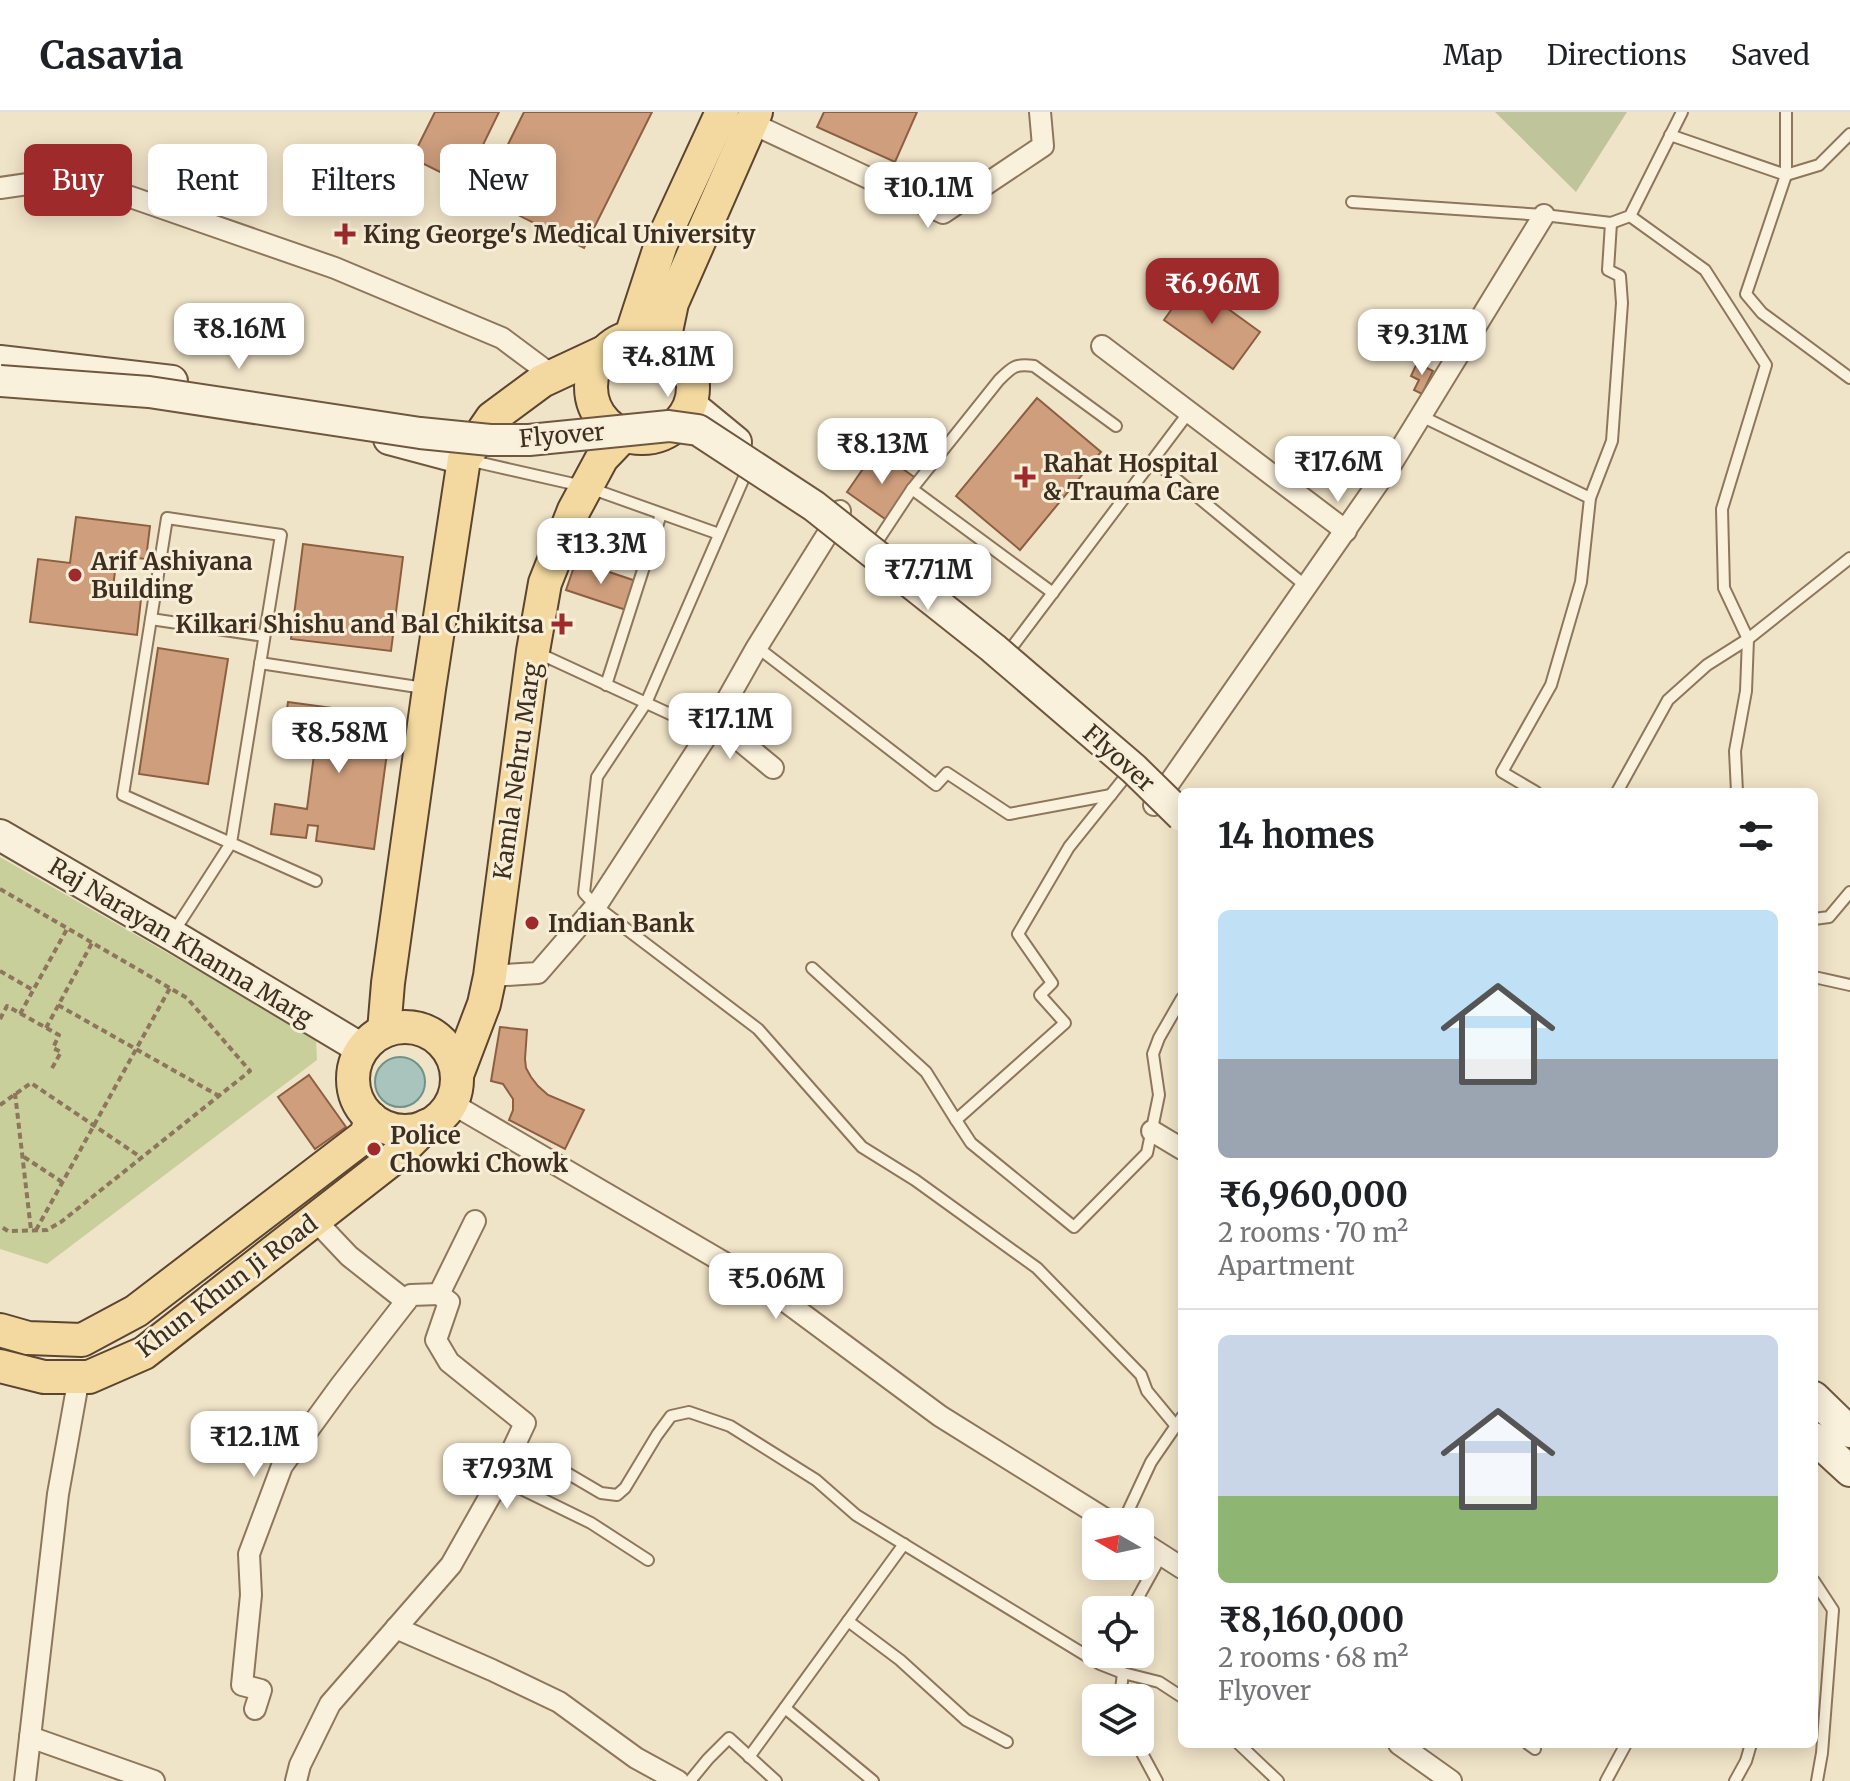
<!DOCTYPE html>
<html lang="en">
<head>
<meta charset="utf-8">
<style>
	body { margin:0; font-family:Merriweather,serif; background:#f2f2f2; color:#202124; height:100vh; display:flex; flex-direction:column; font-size:30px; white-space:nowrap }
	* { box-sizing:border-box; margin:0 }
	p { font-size:26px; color:#757577 }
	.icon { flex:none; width:44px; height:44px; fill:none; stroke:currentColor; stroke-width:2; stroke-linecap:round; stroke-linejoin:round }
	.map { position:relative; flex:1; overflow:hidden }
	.drawer { position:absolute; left:1178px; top:676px; width:640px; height:960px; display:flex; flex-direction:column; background:#fff; border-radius:12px; box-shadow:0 4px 20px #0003 }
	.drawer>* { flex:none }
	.hud { position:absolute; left:24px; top:32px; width:760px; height:72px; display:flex; gap:16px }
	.needle { width:52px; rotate:279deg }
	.tools { position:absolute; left:1082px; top:1396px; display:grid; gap:16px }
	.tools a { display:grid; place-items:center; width:72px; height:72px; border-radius:12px; background:#fff; box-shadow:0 4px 20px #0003; font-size:40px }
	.price { position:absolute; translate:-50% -68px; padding:0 18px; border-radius:16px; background:#fff; color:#222; font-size:26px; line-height:52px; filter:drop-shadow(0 2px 4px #0008) }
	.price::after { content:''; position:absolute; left:50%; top:48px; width:24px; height:18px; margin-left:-12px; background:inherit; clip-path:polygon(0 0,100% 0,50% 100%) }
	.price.selected { background:#9e2a2b; color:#fff }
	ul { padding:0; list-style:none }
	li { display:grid; align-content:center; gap:16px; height:424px; padding:0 40px }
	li+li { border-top:2px solid #e0e0e0 }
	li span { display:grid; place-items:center; height:248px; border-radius:12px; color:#555 }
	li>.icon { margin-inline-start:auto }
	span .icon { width:144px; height:144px; fill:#fffc; stroke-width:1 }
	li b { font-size:34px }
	h2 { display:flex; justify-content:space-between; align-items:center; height:96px; padding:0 40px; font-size:34px }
	.chip { padding:0 28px; border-radius:12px; background:#fff; box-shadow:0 4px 20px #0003; font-size:28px; line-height:72px }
	.chip.selected { background:#9e2a2b; color:#fff }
	header { display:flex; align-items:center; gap:48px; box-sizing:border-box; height:112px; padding:0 40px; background:#fff; border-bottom:2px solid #e0e0e0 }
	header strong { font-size:38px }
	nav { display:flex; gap:44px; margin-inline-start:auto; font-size:28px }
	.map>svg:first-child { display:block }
</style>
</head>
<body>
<header>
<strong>Casavia</strong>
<nav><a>Map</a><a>Directions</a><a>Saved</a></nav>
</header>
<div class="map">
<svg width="1850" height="1669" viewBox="0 0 1850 1669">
	<rect width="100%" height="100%" fill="#f0e4c8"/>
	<path fill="#c9cf9b" d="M0,745L316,926L317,948L47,1152L0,1137Z"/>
	<path fill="#bfc49a" d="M1495,0H1627L1576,80Z"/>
	<circle fill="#a9c4bc" stroke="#6f938a" stroke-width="2" cx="400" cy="970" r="25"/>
	<g fill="#cf9f7d" stroke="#8d5f41" stroke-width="2">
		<path d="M435,0H499L464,72L412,46Z"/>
		<path d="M524,0H652L584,136L482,85Z"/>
		<path d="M824,0H917L895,50L817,15Z"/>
		<path d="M1191,170L1260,220L1233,257L1164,208Z"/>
		<path d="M1417,251L1433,259L1422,282L1414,278L1419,268L1411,264Z"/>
		<path d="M1037,286L1101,340L1020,438L956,384Z"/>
		<path d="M876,338L917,367L888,409L847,380Z"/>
		<path d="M76,405L150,414L146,447L117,444L113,475L142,478L137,523L30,510L38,447L70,451Z"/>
		<path d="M303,432L403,445L391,539L291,527Z"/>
		<path d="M576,449L636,469L626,498L566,478Z"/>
		<path d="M158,536L228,547L208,672L139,662Z"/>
		<path d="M288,590L392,604L374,737L316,729L318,714L308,713L306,726L271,722L275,692L307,697L316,627L283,623Z"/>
		<path d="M500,915L527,918L525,947L526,956L531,965L538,974L548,983L584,998L565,1037L509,1008L513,998V987L503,972L491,969Z"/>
		<path d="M309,963L346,1015L315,1037L278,985Z"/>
	</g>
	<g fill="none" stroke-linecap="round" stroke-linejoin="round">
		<g stroke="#8d765c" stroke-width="14">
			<g id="lane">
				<path d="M1786,0V63L1746,182L1762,201L1850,266"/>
				<path d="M1670,23L1786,63L1819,53L1850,22"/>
				<path d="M1352,90L1544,103L1611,111L1630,104L1682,0"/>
				<path d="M1630,104L1705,158L1766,253L1722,397L1724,476L1748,527L1746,579L1735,639L1737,680"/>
				<path d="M1421,304L1590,386L1581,470L1551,573L1502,660L1536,680"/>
				<path d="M468,348L587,375L719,422"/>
				<path d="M1153,348L1307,475"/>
				<path d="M746,361L646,591L597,665L584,781L596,794L758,917L862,1035L915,1068L1037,1156L1141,1263L1147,1279L1176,1314"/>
				<path d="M1590,386L1612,329L1622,191L1620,164L1608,158L1611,111"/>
				<path d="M879,427L912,377"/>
				<path d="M1053,481L912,377L999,268C1012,255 1016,251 1034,254L1116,314"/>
				<path d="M151,507L264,524"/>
				<path d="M757,535L936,673L947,661L1009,702L1111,683"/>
				<path d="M1012,535L1189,300"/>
				<path d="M536,540L709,620"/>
				<path d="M260,551L424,576"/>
				<path d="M606,573L661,402"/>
				<path d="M1617,680L1668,588L1707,553L1748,527L1850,446"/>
				<path d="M1814,807L1829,805L1850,780"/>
				<path d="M173,821L231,731L281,423L167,406L123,683L316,769"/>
				<path d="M812,856L926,960L956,1008L1065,911L1040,883L1052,871L1018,822L1069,735L1130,659"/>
				<path d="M1814,865L1850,873"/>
				<path d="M956,1008L971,1031L1074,1115L1147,1041L1159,983L1153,942L1159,926L1182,886"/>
				<path d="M516,1331L601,1381L617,1383L625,1376L657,1323L671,1304L689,1300L730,1314L816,1368L856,1403L1100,1552L1123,1561L1159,1570L1182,1585"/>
				<path d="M499,1366L591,1411L648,1448"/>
				<path d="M1123,1410L1151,1350L1182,1305"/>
				<path d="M1814,1469L1833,1498L1822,1641L1817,1669"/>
				<path d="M1131,1498L1162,1442"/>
				<path d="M848,1509L900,1548L966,1608L1007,1630"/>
				<path d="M1120,1586L1123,1561"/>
				<path d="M785,1596L873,1669"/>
				<path d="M1136,1630L1157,1669"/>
				<path d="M1239,1632L1278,1669"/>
				<path d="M1528,1632L1535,1637"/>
				<path d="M749,1645L904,1432"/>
				<path d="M690,1669L708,1647L729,1626L776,1669"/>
				<path d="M1606,1669L1626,1632"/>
				<path d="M1735,1669L1746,1649L1751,1632"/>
			</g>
		</g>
		<g stroke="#8d765c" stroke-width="24">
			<g id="street">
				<path d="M751,11L943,101L1043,34L1040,0"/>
				<path d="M0,76L62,67L96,73L335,156L502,226L553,264"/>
				<path d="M1102,234L1346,419"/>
				<path d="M715,608L773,656"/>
				<path d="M1154,693L1392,351L1544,103"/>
				<path d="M490,864L538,861L596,794L709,620L757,535L830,418L840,399"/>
				<path d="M451,991L766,1175L940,1304L1110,1410"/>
				<path d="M1152,1019L1182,1037"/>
				<path d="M315,1108L349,1144L406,1189"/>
				<path d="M1140,1429L1182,1456"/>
				<path d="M396,1516L492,1558L559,1590L636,1646L678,1669"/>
				<path d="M255,1597L261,1578L242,1573L251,1483L249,1442L282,1354L341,1273L411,1183L439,1182"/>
				<path d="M30,1625L154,1669"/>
				<path d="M1399,1632L1451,1669"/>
				<path d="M25,1669L58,1382L79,1265"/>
				<path d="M296,1669L300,1653L330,1592L451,1453L494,1377L525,1311L449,1250L436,1228L449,1190L439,1182L475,1109"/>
			</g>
		</g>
		<g stroke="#6f573f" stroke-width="34">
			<g id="secondary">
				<path d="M0,249L172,269"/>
				<path d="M691,293L736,330"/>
				<path d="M389,327L464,347"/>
				<path d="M0,723L172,823L362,937"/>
				<path d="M1814,1285L1850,1320"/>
				<path d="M1814,1326L1850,1359"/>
			</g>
		</g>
		<g stroke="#5b4430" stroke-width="36">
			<g id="primary">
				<circle cx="642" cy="275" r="51"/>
				<path d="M631,224L661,132L722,0"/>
				<path d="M664,229L672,191L756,0"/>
				<circle cx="405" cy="967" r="52"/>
				<path d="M384,919L388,871L429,577L464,347L492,306L542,269L602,241"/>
				<path d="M457,963L484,892L490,864L533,539L545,471L574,398L602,346L624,323"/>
				<path d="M0,1218L28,1226L82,1228L136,1199L366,1023L371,1006"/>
				<path d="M0,1254L44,1265H89L144,1241L395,1045L426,1014"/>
			</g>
		</g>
		<g stroke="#8d765c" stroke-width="4" stroke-dasharray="6 4" stroke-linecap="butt">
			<path d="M0,777L187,886L250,959L61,1110L47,1118L8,1119L0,1114"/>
			<path d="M0,859L33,878"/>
			<path d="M58,893L219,984"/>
			<path d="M20,902L67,817"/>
			<path d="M0,907L7,894L59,923L53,936L61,940L51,958"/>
			<path d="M46,916L92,831"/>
			<path d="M15,981L31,1118"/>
			<path d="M0,993L31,971L142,1046"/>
			<path d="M24,1045L62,1070"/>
			<path d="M36,1118L170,876"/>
		</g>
		<use href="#lane" stroke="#faf1dc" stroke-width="10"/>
		<use href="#street" stroke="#faf1dc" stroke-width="20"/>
		<use href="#secondary" stroke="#faf1dc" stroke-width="30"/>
		<use href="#primary" stroke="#f3d9a0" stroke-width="32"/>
		<g stroke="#6f573f" stroke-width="34" stroke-linecap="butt">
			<path id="secondary-bridge" d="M0,269L149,280L420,321L490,328H529L669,314L698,318L814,394L993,536L1134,657L1182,704"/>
		</g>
		<use href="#secondary-bridge" stroke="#faf1dc" stroke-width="30"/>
	</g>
	<g fill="#9e2a2b" stroke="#f7eed8" stroke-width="3">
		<path d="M341 110h8v8h8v8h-8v8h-8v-8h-8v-8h8z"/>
		<path d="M1021 353h8v8h8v8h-8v8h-8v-8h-8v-8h8z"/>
		<circle cx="75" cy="463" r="8"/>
		<path d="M558 500h8v8h8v8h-8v8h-8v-8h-8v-8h8z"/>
		<circle cx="532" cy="811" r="8"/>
		<circle cx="374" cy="1037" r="8"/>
	</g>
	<g text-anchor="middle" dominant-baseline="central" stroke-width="6" stroke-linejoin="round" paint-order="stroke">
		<g font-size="24" font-weight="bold" fill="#3d2e20" stroke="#f7eed8" text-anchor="start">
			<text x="363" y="122">King George's Medical University</text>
			<text x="1043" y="351">Rahat Hospital<tspan x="1043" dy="28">&amp; Trauma Care</tspan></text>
			<text x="91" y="449">Arif Ashiyana<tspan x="91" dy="28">Building</tspan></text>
			<text x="544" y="512" text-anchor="end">Kilkari Shishu and Bal Chikitsa</text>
			<text x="548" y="811">Indian Bank</text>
			<text x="390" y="1023">Police<tspan x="390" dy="28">Chowki Chowk</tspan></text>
		</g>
		<g font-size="24" fill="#3d2e20" stroke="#f7eed8">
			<text transform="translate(562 323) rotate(-5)">Flyover</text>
			<text transform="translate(1119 646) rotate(42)">Flyover</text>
			<text transform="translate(517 659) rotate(-82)">Kamla Nehru Marg</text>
			<text transform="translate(181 830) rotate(31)">Raj Narayan Khanna Marg</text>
			<text transform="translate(227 1174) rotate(-37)">Khun Khun Ji Road</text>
		</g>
	</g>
</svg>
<div class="tools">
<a><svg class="needle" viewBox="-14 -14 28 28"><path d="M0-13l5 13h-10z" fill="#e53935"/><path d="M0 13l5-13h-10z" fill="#757577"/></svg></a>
<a><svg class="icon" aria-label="locate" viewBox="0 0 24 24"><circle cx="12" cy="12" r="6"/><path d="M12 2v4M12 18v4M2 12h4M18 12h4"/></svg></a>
<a><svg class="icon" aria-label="layers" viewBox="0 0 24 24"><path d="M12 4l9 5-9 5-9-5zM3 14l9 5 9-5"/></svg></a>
</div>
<b class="price" style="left:928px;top:118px">₹10.1M</b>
<b class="price selected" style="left:1212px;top:214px">₹6.96M</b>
<b class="price" style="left:239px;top:259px">₹8.16M</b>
<b class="price" style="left:1422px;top:265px">₹9.31M</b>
<b class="price" style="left:668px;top:287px">₹4.81M</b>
<b class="price" style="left:882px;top:374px">₹8.13M</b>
<b class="price" style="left:1338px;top:392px">₹17.6M</b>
<b class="price" style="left:601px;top:474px">₹13.3M</b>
<b class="price" style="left:928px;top:500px">₹7.71M</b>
<b class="price" style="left:730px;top:649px">₹17.1M</b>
<b class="price" style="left:339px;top:663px">₹8.58M</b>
<b class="price" style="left:776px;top:1209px">₹5.06M</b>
<b class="price" style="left:254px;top:1367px">₹12.1M</b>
<b class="price" style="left:507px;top:1399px">₹7.93M</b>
<div class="hud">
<a class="chip selected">Buy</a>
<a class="chip">Rent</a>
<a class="chip">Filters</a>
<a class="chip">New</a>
</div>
<section class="drawer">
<h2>14 homes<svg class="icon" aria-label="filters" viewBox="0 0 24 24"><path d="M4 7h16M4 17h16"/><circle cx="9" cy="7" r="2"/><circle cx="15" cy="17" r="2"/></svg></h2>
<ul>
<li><span style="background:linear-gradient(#bfe0f5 60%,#9aa5b1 0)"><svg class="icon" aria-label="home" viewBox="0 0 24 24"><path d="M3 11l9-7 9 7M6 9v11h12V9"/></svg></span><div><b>₹6,960,000</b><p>2 rooms · 70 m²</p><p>Apartment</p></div></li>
<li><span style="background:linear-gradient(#c9d6e8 65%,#8fb573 0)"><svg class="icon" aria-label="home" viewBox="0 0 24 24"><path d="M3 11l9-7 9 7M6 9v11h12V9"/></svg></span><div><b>₹8,160,000</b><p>2 rooms · 68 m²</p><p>Flyover</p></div></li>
</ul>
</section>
</div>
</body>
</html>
